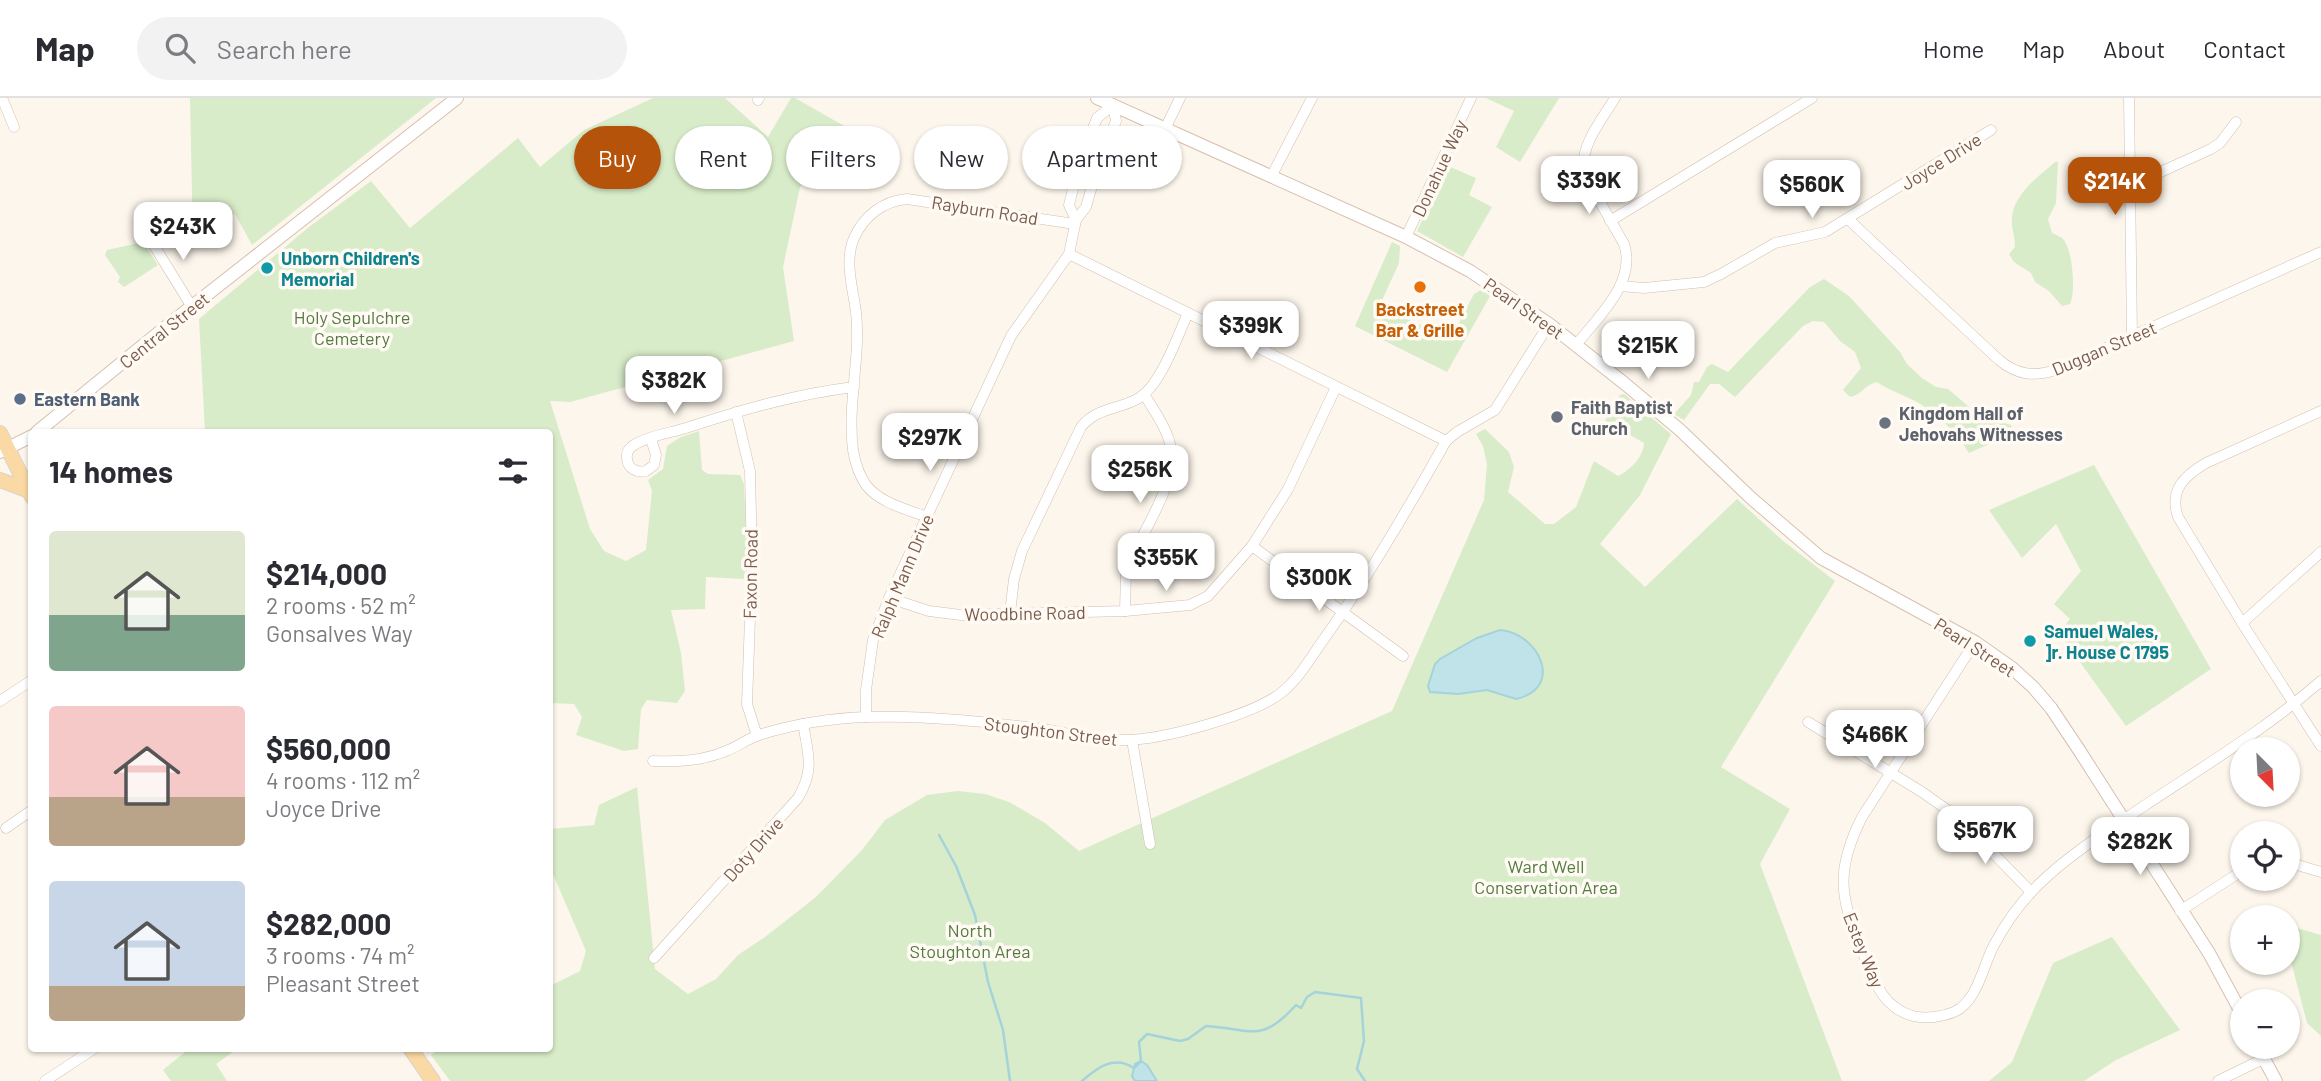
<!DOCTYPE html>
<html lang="en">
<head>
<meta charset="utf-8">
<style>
	body { margin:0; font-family:Barlow,sans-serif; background:#f2f2f3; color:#2b2b33; height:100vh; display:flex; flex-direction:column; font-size:26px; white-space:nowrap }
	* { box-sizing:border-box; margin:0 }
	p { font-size:23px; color:#7c7c81 }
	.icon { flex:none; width:38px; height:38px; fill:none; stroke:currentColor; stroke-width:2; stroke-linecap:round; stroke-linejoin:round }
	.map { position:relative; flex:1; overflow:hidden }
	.panel { position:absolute; left:28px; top:331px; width:525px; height:623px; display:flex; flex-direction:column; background:#fff; border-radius:7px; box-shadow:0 2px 5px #0004 }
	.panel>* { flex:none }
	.banner { position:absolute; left:574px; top:28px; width:665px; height:63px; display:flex; gap:14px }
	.needle { width:46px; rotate:156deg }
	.fabs { position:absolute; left:2230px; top:639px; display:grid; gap:14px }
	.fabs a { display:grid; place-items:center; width:70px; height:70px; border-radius:50%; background:#fff; box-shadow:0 2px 5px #0004; font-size:35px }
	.price { position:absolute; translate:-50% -60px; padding:0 16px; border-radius:14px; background:#fff; color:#222; font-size:23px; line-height:46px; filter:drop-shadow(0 2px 4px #0008) }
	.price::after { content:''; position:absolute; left:50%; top:42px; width:21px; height:16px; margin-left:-10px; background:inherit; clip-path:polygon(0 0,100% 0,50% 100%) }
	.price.current { background:#b45309; color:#fff }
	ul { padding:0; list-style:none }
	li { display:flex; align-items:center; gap:21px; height:175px; padding:0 21px }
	li span { display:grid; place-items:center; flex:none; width:196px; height:140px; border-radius:7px; color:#555 }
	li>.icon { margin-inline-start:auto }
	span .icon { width:84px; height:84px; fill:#fffc; stroke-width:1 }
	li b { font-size:30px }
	h2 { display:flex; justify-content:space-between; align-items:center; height:84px; padding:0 21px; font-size:30px }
	.chip { padding:0 24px; border-radius:32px; background:#fff; box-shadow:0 2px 5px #0004; font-size:24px; line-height:63px }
	.chip.current { background:#b45309; color:#fff }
	header { display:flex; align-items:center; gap:42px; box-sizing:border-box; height:98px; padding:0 35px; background:#fff; border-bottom:2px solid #e1e1e2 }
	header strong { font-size:33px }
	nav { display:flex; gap:38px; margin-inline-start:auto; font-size:24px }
	.search { width:490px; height:63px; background:#f2f2f3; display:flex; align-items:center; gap:18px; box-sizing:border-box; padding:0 24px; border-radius:38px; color:#7c7c81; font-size:26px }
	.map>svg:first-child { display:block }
</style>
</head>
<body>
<header>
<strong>Map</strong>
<div class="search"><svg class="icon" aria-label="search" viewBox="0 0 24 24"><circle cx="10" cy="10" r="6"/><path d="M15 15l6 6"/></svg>Search here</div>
<nav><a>Home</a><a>Map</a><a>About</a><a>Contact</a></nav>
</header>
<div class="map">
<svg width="2321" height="983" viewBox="0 0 2321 983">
	<rect width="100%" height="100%" fill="#fdf6ec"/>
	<g fill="#d8ecc9">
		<path d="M190,0H436L252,147L235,116L193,144Z"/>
		<path d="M653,0H725L768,39L791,0H795L874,45L856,66L834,55L800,89L783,169L794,243L570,304L550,303L590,431L604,453L626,463L646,452L652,393L648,382L663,371L667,348L681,339L699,333L702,372L708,376L740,377L744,386L747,451L744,481L706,479L705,511L671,512L681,555L685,593L677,605L647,602L641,611L638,651L624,653L576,637L582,619L574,606L550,605V334H205L199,221L309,129L371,83L410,130L518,40L540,69L584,32Z"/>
		<path d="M1486,0H1559L1520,64L1496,49L1514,13Z"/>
		<path d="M2055,64H2058L2056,105L2048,121L2052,135C2054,136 2061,139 2062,140C2073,150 2076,194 2070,206L2062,208L2049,193L2035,184L2031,175L2014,164L2009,156L2015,149C2015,141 2013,135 2012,127C2009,99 2037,80 2055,64Z"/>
		<path d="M1448,68L1476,80L1469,97L1492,109L1463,159L1417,133Z"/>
		<path d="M143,144L158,167L124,189L118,184L120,179L105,157L107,152Z"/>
		<path d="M1392,144L1400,148L1399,165L1379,209L1451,240L1474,196L1481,192L1490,198L1447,274L1355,228Z"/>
		<path d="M1824,181L1849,198L1900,254L1907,266L1922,280L1936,289L1948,291L1981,319L2011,327L2012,332L1987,347L1969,355C1956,334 1939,317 1917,304C1904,297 1890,293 1877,284C1865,286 1862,297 1850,299L1843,292L1861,270L1855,254L1840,243L1824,224L1813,223L1803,228L1735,299L1719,286H1710L1684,322L1674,316L1691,297L1694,284H1699L1707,269L1712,266L1728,274L1810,189Z"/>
		<path d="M1624,296L1671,336L1640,397L1600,446L1645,489L1737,401L1782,442L1835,483L1721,669L1790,711L1760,766L1842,983H450L431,957L440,950H550V888L580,873L586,853L550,769V731L594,727L599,707L637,689L655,871L688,896L716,881L738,857L765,839L816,799L862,752L885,722L927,697L958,693L985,696L1009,704L1045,725L1079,753L1392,613L1484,402L1487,366L1483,348L1476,336L1485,331L1509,354L1514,369L1508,394L1545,426H1554L1576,409L1594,363L1618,378C1631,371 1643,360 1644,345L1605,323L1620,297Z"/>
		<path d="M2094,367L2211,571L2126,628L2059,535L2070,521L2054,506L2081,473L2056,426L2022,460L1989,412Z"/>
		<path d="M2287,827L2321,837V938L2307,925L2287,848Z"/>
		<path d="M2112,839L2180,932L2116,962L2084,983H1989L2012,964L2053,865Z"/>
		<path d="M190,950H233L234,953L216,966L227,983H171L163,972Z"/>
	</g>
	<g fill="#bfe3e8" stroke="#a5d3da" stroke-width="2">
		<path d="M1500,532C1539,535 1565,590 1516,601L1487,592L1458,596L1430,594L1428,588L1435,566L1440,561L1477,540Z"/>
		<path d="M1141,963L1147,967L1157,983H1135L1132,978L1135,966Z"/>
	</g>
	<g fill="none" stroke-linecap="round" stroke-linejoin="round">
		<g stroke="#a5d3da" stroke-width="2.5">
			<path d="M939,737L956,768L975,817L988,884L1003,932L1010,983"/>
			<path d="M1082,983C1098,969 1114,957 1134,970L1141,963L1139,944L1147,936L1180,943L1188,941L1206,928C1252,931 1261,946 1296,907L1301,910L1307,899L1315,894L1361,900L1364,943L1357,971L1365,983"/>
		</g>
		<g stroke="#d1beb0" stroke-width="11">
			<g id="street">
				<path d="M2,0L14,29"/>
				<path d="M2129,0L2132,239"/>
				<path d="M758,2L759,0"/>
				<path d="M1165,31L1180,0"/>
				<path d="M1271,79L1312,0"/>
				<path d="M2130,88L2211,51L2220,45L2236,24"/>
				<path d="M1848,121L1999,262C2017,277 2034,279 2056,272L2321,154"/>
				<path d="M1076,122L1069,107L1079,67L1097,20L1113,7"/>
				<path d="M1610,123L1812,0"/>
				<path d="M147,136L192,209"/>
				<path d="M1406,139L1471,0"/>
				<path d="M1069,156L1446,343"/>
				<path d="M1620,188L1644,190L1704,184L1721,176L1775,145L1825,134L1991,32"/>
				<path d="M1576,247C1598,219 1637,184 1624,146L1583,74C1581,46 1601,23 1615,0"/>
				<path d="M2321,313L2206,365C2184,378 2169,392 2178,419L2242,525L2321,454"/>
				<path d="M736,314L750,373L752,462L747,606L757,638"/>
				<path d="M651,341L656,357L654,367L646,373C637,375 628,371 627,361C626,355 629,350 634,347C648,338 670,335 686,330C741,312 796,296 854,289"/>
				<path d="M927,419C906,411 880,405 866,387C859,377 855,364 853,352C847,306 861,260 856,214C853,191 844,163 854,140C864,118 883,103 907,101L1075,126"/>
				<path d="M1252,448L1403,558"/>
				<path d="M889,500L929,513L961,517L1125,513L1190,507L1208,498L1252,448L1288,391L1336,289"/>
				<path d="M1125,513L1126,474L1129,464C1143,435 1177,383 1171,351C1168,331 1154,313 1144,296"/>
				<path d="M1010,515L1014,481L1022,453L1081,329C1097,309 1119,312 1139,300C1161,287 1177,239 1188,215"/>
				<path d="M2242,525L2321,648"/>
				<path d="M1975,544L1862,719C1836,771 1839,798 1861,850C1873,878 1880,909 1913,918C1926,921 1942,919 1954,914C1978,903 1983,867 1994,847C2005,826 2021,804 2038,787C2070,756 2107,733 2144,708C2204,668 2266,631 2321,583"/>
				<path d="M0,603L32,582"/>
				<path d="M866,619V592L873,542L889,500L1011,238L1069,156L1076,122L1086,109L1098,67L1116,23L1113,7"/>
				<path d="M1808,624L1922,694L1959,720L2031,794"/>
				<path d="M1132,642L1150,746"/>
				<path d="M653,663C678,664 702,663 726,653C737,649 747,641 759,637C794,626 832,620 868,619C926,617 985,624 1042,631C1068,635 1094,642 1121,642C1159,643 1251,618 1281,595C1299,581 1311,559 1324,541C1369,478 1408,411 1446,343L1457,334L1495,312L1549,226"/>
				<path d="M6,730L32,712"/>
				<path d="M2287,764L2321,774"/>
				<path d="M2180,813L2242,773"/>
				<path d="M654,860L798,700C815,672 808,655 803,626"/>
				<path d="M45,983L95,950"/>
				<path d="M2218,983L2263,961"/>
			</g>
		</g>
		<g stroke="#d6c0b0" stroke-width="14">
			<g id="secondary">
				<path d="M1097,0L1406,139L1470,173L1549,226L1624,285L1680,332L1751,400L1821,460L1975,544L2012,570L2033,589L2051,610L2079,652L2209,855L2242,916"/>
				<path d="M37,334L167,228L457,0"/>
				<path d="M0,354L32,338"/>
				<path d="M2257,948L2276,983"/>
			</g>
		</g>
		<g stroke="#dad1cd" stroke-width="16">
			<g id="primary">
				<path d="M0,335L32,399"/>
				<path d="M0,382L27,392"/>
				<path d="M410,950L433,983"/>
			</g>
		</g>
		<use href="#street" stroke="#fff" stroke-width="10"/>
		<use href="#secondary" stroke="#fff" stroke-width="12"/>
		<use href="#primary" stroke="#fbd9a5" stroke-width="14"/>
	</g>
	<g fill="#0f9aa8" stroke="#fffaf3" stroke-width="2.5">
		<circle cx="267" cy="170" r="7"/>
		<circle cx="2030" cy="543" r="7"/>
	</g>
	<circle fill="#e8710a" stroke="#fffaf3" stroke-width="2.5" cx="1420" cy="189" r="7"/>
	<circle fill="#5c6f8a" stroke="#fffaf3" stroke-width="2.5" cx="20" cy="301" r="7"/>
	<g fill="#6b7280" stroke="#fffaf3" stroke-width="2.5">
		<circle cx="1557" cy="319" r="7"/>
		<circle cx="1885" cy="325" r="7"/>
	</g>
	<g text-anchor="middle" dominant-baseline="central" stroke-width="7" stroke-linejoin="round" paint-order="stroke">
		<g font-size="18" fill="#7a5c4d" stroke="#fffaf3">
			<text transform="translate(1941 63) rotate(-32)">Joyce Drive</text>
			<text transform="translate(1439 70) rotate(-65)">Donahue Way</text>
			<text transform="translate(985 112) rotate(9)">Rayburn Road</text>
			<text transform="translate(1524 210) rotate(35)">Pearl Street</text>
			<text transform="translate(164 232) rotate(-39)">Central Street</text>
			<text transform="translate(2104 250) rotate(-23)">Duggan Street</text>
			<text transform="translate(750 476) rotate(-89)">Faxon Road</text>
			<text transform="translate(902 478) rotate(-67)">Ralph Mann Drive</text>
			<text transform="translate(1025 515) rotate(-1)">Woodbine Road</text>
			<text transform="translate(1975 549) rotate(33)">Pearl Street</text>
			<text transform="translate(1051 633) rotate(7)">Stoughton Street</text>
			<text transform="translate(753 751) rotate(-48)">Doty Drive</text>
			<text transform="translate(1864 852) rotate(68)">Estey Way</text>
		</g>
		<g font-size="18" font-weight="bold" fill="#0d838f" stroke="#fffaf3" text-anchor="start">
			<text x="281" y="160">Unborn Children's<tspan x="281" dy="21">Memorial</tspan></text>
			<text x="2044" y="533">Samuel Wales,<tspan x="2044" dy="21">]r. House C 1795</tspan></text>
		</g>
		<g font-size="18" font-weight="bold" fill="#c56008" stroke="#fffaf3">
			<text x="1420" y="211">Backstreet<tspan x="1420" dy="21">Bar &amp; Grille</tspan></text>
		</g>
		<g font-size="18" fill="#537a41" stroke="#fffaf3">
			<text x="352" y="219">Holy Sepulchre<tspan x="352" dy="21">Cemetery</tspan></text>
			<text x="1546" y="768">Ward Well<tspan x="1546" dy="21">Conservation Area</tspan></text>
			<text x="970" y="832">North<tspan x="970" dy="21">Stoughton Area</tspan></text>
		</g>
		<g font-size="18" font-weight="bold" fill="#4e5e75" stroke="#fffaf3" text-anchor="start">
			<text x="34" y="301">Eastern Bank</text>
		</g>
		<g font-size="18" font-weight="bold" fill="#5b616d" stroke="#fffaf3" text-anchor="start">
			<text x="1571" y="309">Faith Baptist<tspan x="1571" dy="21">Church</tspan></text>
			<text x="1899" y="315">Kingdom Hall of<tspan x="1899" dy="21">Jehovahs Witnesses</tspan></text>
		</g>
	</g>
</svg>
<div class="fabs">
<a><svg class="needle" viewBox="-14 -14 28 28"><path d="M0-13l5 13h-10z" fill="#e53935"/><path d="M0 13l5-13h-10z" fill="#7c7c81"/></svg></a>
<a><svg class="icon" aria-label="locate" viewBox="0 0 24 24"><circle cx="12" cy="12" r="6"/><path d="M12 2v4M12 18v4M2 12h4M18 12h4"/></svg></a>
<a>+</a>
<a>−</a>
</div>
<b class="price" style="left:1589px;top:118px">$339K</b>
<b class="price current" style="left:2115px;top:119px">$214K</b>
<b class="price" style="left:1812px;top:122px">$560K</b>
<b class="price" style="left:183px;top:164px">$243K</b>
<b class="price" style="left:1251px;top:263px">$399K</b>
<b class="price" style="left:1648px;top:283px">$215K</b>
<b class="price" style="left:674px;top:318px">$382K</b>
<b class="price" style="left:930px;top:375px">$297K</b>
<b class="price" style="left:1140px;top:407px">$256K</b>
<b class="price" style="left:1166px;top:495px">$355K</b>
<b class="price" style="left:1319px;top:515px">$300K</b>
<b class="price" style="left:1875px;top:672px">$466K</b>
<b class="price" style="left:1985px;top:768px">$567K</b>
<b class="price" style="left:2140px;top:779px">$282K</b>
<div class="banner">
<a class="chip current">Buy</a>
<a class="chip">Rent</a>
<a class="chip">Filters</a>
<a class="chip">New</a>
<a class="chip">Apartment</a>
</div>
<section class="panel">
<h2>14 homes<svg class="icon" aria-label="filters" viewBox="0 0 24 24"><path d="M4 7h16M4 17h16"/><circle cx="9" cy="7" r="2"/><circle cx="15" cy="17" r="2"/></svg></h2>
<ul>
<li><span style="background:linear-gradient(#dfe7d0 60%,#7fa58c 0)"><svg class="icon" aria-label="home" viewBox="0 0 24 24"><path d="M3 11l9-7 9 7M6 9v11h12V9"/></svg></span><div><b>$214,000</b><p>2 rooms · 52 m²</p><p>Gonsalves Way</p></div></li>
<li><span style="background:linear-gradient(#f6c9c9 65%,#b9a48a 0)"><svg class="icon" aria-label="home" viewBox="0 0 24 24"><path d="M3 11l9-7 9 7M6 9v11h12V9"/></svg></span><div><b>$560,000</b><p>4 rooms · 112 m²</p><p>Joyce Drive</p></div></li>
<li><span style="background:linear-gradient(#c9d6e8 75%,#b9a48a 0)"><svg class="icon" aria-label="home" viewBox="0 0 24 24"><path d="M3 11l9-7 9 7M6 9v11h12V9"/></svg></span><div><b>$282,000</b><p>3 rooms · 74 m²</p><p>Pleasant Street</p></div></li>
</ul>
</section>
</div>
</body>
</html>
